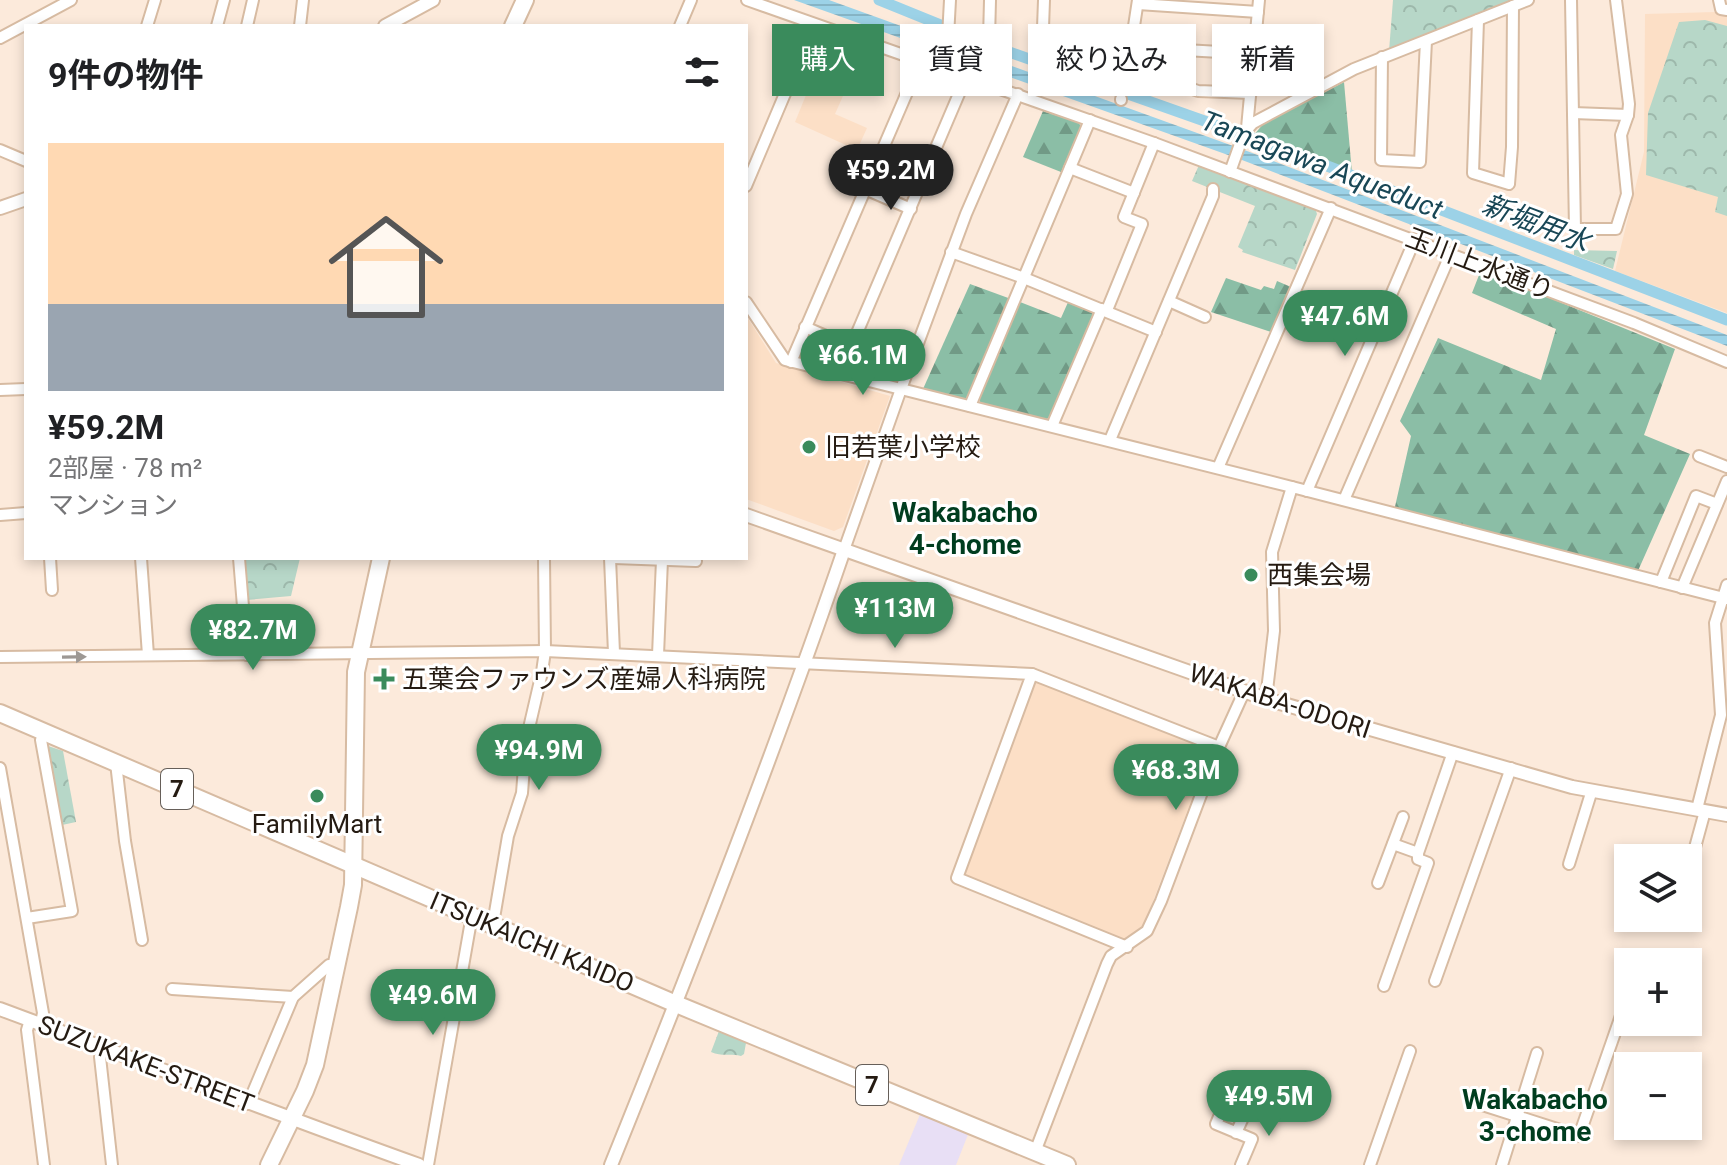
<!DOCTYPE html>
<html lang="ja">
<head>
<meta charset="utf-8">
<style>
	body { margin:0; font-family:Roboto,"Noto Sans JP",sans-serif; background:#f6f6f6; color:#202124; height:100vh; display:flex; flex-direction:column; font-size:30px; white-space:nowrap }
	* { box-sizing:border-box; margin:0 }
	p { font-size:26px; color:#757577 }
	.icon { flex:none; width:44px; height:44px; fill:none; stroke:currentColor; stroke-width:2; stroke-linecap:round; stroke-linejoin:round }
	.map { position:relative; flex:1; overflow:hidden }
	.drawer { position:absolute; left:24px; top:24px; width:724px; height:536px; display:flex; flex-direction:column; background:#fff; border-radius:0px; box-shadow:0 4px 12px #0003 }
	.drawer>* { flex:none }
	.banner { position:absolute; left:772px; top:24px; width:760px; height:72px; display:flex; gap:16px }
	.buttons { position:absolute; left:1614px; top:844px; display:grid; gap:16px }
	.buttons a { display:grid; place-items:center; width:88px; height:88px; border-radius:0px; background:#fff; box-shadow:0 4px 12px #0003; font-size:40px }
	.price { position:absolute; translate:-50% -68px; padding:0 18px; border-radius:28px; background:#3a8b5c; color:#fff; font-size:26px; line-height:52px; filter:drop-shadow(0 2px 4px #0008) }
	.price::after { content:''; position:absolute; left:50%; top:48px; width:24px; height:18px; margin-left:-12px; background:inherit; clip-path:polygon(0 0,100% 0,50% 100%) }
	.price.active { background:#222; color:#fff }
	ul { padding:0; list-style:none }
	li { display:grid; align-content:center; gap:16px; height:424px; padding:0 24px }
	li span { display:grid; place-items:center; height:248px; border-radius:0px; color:#555 }
	li>.icon { margin-inline-start:auto }
	span .icon { width:144px; height:144px; fill:#fffc; stroke-width:1 }
	li b { font-size:34px }
	h2 { display:flex; justify-content:space-between; align-items:center; height:96px; padding:0 24px; font-size:34px }
	.pill { padding:0 28px; border-radius:0px; background:#fff; box-shadow:0 4px 12px #0003; font-size:28px; line-height:72px }
	.pill.active { background:#3a8b5c; color:#fff }
	.map>svg:first-child { display:block }
</style>
</head>
<body>
<div class="map">
<svg width="1727" height="1165" viewBox="0 0 1727 1165">
	<defs>
		<pattern id="forest-firs" width="22" height="20" patternUnits="userSpaceOnUse" patternTransform="scale(2)"><rect width="22" height="20" fill="#8bbea6"/><path d="M5 1l3.5 6h-7zM16 11l3.5 6h-7z" fill="#719a86"/></pattern>
		<pattern id="park-crowns" width="20" height="18" patternUnits="userSpaceOnUse" patternTransform="scale(2)"><rect width="20" height="18" fill="#b7d7c8"/><path d="M2 6a3 3 0 1 1 6 0M12 15a3 3 0 1 1 6 0" fill="none" stroke="#9db8ab"/></pattern>
		<pattern id="water-rules" width="6" height="5" patternUnits="userSpaceOnUse" patternTransform="scale(2)"><rect width="6" height="5" fill="#9cd2e7"/><path d="M0 2.5h6" fill="none" stroke="#86b4c5"/></pattern>
	</defs>
	<rect width="100%" height="100%" fill="#fceadb"/>
	<path fill="#e8dff5" d="M921,1112L969,1132L956,1165H899Z"/>
	<g fill="#fcdfc6">
		<path d="M1715,12L1727,15V313L1615,271L1644,152L1645,14Z"/>
		<path d="M831,34L865,46L835,114L867,128L857,150L795,122Z"/>
		<path d="M746,315L776,363L890,396L843,527L834,531L746,499Z"/>
		<path d="M1037,682L1207,748L1209,754L1144,925L1126,940L965,876L963,871L1032,685Z"/>
	</g>
	<g fill="url(#forest-firs)">
		<path d="M1344,82L1352,173L1253,136L1264,123Z"/>
		<path d="M1043,111L1079,123L1081,127L1061,172L1023,157Z"/>
		<path d="M1481,270L1675,349L1644,435L1690,454L1637,573L1394,511L1411,436L1400,421L1438,338L1541,380L1556,329L1472,293Z"/>
		<path d="M1226,278L1261,290L1264,286L1274,289L1277,281L1291,287L1271,332L1211,312Z"/>
		<path d="M970,284L1011,299L969,397L964,400L923,389Z"/>
		<path d="M1069,300L1091,309L1093,315L1050,417L1045,420L981,404L979,399L1020,302L1061,318Z"/>
	</g>
	<g fill="url(#park-crowns)">
		<path d="M1393,0H1517L1389,51Z"/>
		<path d="M1705,20L1727,26V216L1715,212L1718,197L1646,175L1648,113L1679,22Z"/>
		<path d="M1199,165L1315,208L1317,214L1295,270L1242,252L1243,250L1238,247L1255,206L1192,181Z"/>
		<path d="M1574,250L1617,251L1613,269L1574,255Z"/>
		<path d="M244,558H300L291,596L247,600Z"/>
		<path d="M48,746L63,751L76,822L62,825Z"/>
		<path d="M719,1031L746,1043L744,1054L741,1056C730,1053 722,1057 711,1052Z"/>
	</g>
	<path fill="url(#water-rules)" d="M794,0H829L1247,151L1727,335V346L1242,160Z"/>
	<g fill="none" stroke-linecap="round" stroke-linejoin="round">
		<path stroke="#9cd2e7" stroke-width="11" d="M879,0L995,47L1278,147L1727,320"/>
		<g stroke="#d7bba2" stroke-width="14">
			<g id="minor">
				<path d="M747,0L1154,143L1634,323L1727,362"/>
				<path d="M1571,0L1575,229H1616L1627,194L1621,135L1628,115L1629,104L1616,0"/>
				<path d="M1719,0L1721,9L1727,10"/>
				<path d="M1138,4L1258,12"/>
				<path d="M1478,20L1473,173L1509,184L1512,147L1513,6"/>
				<path d="M147,26L155,0"/>
				<path d="M217,26L224,0"/>
				<path d="M247,26L253,0"/>
				<path d="M300,26L303,0"/>
				<path d="M680,26L691,0"/>
				<path d="M948,37L950,0"/>
				<path d="M0,38L71,0"/>
				<path d="M989,39L990,0"/>
				<path d="M1042,41L1082,42L1132,50"/>
				<path d="M1132,47L1255,54"/>
				<path d="M987,52V51"/>
				<path d="M1042,56L1044,0"/>
				<path d="M1382,57L1381,160L1420,162L1426,41"/>
				<path d="M1129,67L1198,91L1251,93"/>
				<path d="M1043,71V73"/>
				<path d="M1125,85L1138,0"/>
				<path d="M1018,94L966,214L901,389L1292,487"/>
				<path d="M1121,100V99"/>
				<path d="M1573,113L1628,115"/>
				<path d="M1247,128L1259,0"/>
				<path d="M0,150L26,161"/>
				<path d="M1070,168L1134,193"/>
				<path d="M1230,172L1244,133L1253,123L1354,69L1528,0"/>
				<path d="M746,186L814,25"/>
				<path d="M865,189L911,209"/>
				<path d="M951,252L1024,278L1156,332"/>
				<path d="M1169,301L1205,317"/>
				<path d="M746,302L785,360L901,389L844,550"/>
				<path d="M1107,310L1142,224L1124,217L1154,143"/>
				<path d="M805,327L851,347L967,75"/>
				<path d="M791,362L921,60"/>
				<path d="M0,390L26,389"/>
				<path d="M970,406L1090,120"/>
				<path d="M1052,426L1102,309"/>
				<path d="M1110,440L1213,196V189"/>
				<path d="M1699,456L1727,467"/>
				<path d="M1218,468L1331,208"/>
				<path d="M1307,491L1415,239"/>
				<path d="M1344,500L1451,253"/>
				<path d="M0,515L26,513"/>
				<path d="M50,558L52,590"/>
				<path d="M141,558L148,655"/>
				<path d="M239,558L247,655"/>
				<path d="M610,558L614,653"/>
				<path d="M614,558L696,561"/>
				<path d="M1661,582L1696,496L1717,504"/>
				<path d="M1682,588L1727,481"/>
				<path d="M658,655L662,560"/>
				<path d="M0,657L545,651L1032,674L957,878L1127,947"/>
				<path d="M1032,674L1219,747"/>
				<path d="M1266,699L1274,631L1272,552L1292,487L1727,599"/>
				<path d="M116,763L125,841L142,940"/>
				<path d="M0,768L43,1013L41,1023"/>
				<path d="M1697,809L1721,715L1715,623L1727,585"/>
				<path d="M1393,844L1418,853"/>
				<path d="M1569,864L1592,790"/>
				<path d="M1688,873L1705,811"/>
				<path d="M1378,883L1403,817"/>
				<path d="M27,918L72,911L41,740L44,731"/>
				<path d="M1676,919V918"/>
				<path d="M493,924L508,836L522,793L526,741L542,672L545,651L544,558"/>
				<path d="M1435,981L1511,768"/>
				<path d="M1384,986L1428,863L1418,859V853L1453,752"/>
				<path d="M172,989L293,997"/>
				<path d="M30,1020L27,1030L44,1165"/>
				<path d="M103,1047L100,1057L112,1165"/>
				<path d="M1473,1102L1579,1136L1624,1007"/>
				<path d="M248,1104L293,997L329,965L338,966"/>
				<path d="M1236,1133L1256,1089L1234,1081L1216,1124L1252,1139L1241,1165"/>
				<path d="M1035,1152L1107,964L1111,956L1147,931L1161,901L1219,747L1244,692"/>
				<path d="M428,1165L472,915"/>
				<path d="M1370,1165L1410,1051"/>
				<path d="M1502,1165L1537,1053"/>
			</g>
		</g>
		<g stroke="#d7bba2" stroke-width="16">
			<g id="tertiary">
				<path d="M385,26L433,0"/>
				<path d="M0,208L26,199"/>
				<path d="M746,515L1266,699L1572,787L1727,815"/>
				<path d="M0,1009C140,1061 279,1115 419,1165"/>
				<path d="M611,1165C693,962 773,757 844,550"/>
			</g>
		</g>
		<g stroke="#d7bba2" stroke-width="20">
			<g id="primary">
				<path d="M513,26L525,0"/>
				<path d="M0,713L676,1004L1067,1165"/>
				<path d="M269,1165L305,1091L315,1065L349,907L353,885L356,672L381,558"/>
			</g>
		</g>
		<use href="#minor" stroke="#fff" stroke-width="10"/>
		<use href="#tertiary" stroke="#fff" stroke-width="12"/>
		<use href="#primary" stroke="#fff" stroke-width="16"/>
	</g>
	<defs><path id="oneway-solid" d="M-6-.8H1V-3.2L6.5 0L1 3.2V.8H-6Z" transform="scale(2)"/></defs>
	<use fill="#9d9894" href="#oneway-solid" transform="translate(74 657) rotate(-1)"/>
	<g fill="#3a8b5c" stroke="#fff" stroke-width="3">
		<circle cx="809" cy="447" r="8"/>
		<circle cx="1251" cy="575" r="8"/>
		<path d="M380 667h8v8h8v8h-8v8h-8v-8h-8v-8h8z"/>
		<circle cx="317" cy="796" r="8"/>
	</g>
	<g text-anchor="middle" dominant-baseline="central" stroke-width="6" stroke-linejoin="round" paint-order="stroke">
		<g fill="#fff" stroke="#665f59" stroke-width="2">
			<rect x="161" y="769" width="32" height="40" rx="6"/>
			<rect x="856" y="1065" width="32" height="40" rx="6"/>
		</g>
		<g font-size="24" font-weight="bold" fill="#251b12">
			<text x="177" y="789">7</text>
			<text x="872" y="1085">7</text>
		</g>
		<g font-size="26" fill="#251b12" stroke="#fff">
			<text transform="translate(1480 264) rotate(21)">玉川上水通り</text>
			<text transform="translate(1280 701) rotate(18)">WAKABA-ODORI</text>
			<text transform="translate(532 942) rotate(23)">ITSUKAICHI KAIDO</text>
			<text transform="translate(146 1064) rotate(21)">SUZUKAKE-STREET</text>
		</g>
		<g font-size="26" fill="#251b12" stroke="#fff" text-anchor="start">
			<text x="825" y="447">旧若葉小学校</text>
			<text x="1267" y="575">西集会場</text>
			<text x="402" y="679">五葉会ファウンズ産婦人科病院</text>
			<text x="317" y="824" text-anchor="middle">FamilyMart</text>
		</g>
		<g font-size="28" font-style="italic" fill="#194756" stroke="#fff">
			<text transform="translate(1322 165) rotate(21)">Tamagawa Aqueduct</text>
			<text transform="translate(1536 223) rotate(21)">新堀用水</text>
		</g>
		<g font-size="28" font-weight="bold" fill="#003d1f" stroke="#fff">
			<text x="965" y="512">Wakabacho<tspan x="965" dy="32">4-chome</tspan></text>
			<text x="1535" y="1099">Wakabacho<tspan x="1535" dy="32">3-chome</tspan></text>
		</g>
	</g>
</svg>
<div class="buttons">
<a><svg class="icon" aria-label="layers" viewBox="0 0 24 24"><path d="M12 4l9 5-9 5-9-5zM3 14l9 5 9-5"/></svg></a>
<a>+</a>
<a>−</a>
</div>
<b class="price active" style="left:891px;top:212px">¥59.2M</b>
<b class="price" style="left:1345px;top:358px">¥47.6M</b>
<b class="price" style="left:863px;top:397px">¥66.1M</b>
<b class="price" style="left:895px;top:650px">¥113M</b>
<b class="price" style="left:253px;top:672px">¥82.7M</b>
<b class="price" style="left:539px;top:792px">¥94.9M</b>
<b class="price" style="left:1176px;top:812px">¥68.3M</b>
<b class="price" style="left:433px;top:1037px">¥49.6M</b>
<b class="price" style="left:1269px;top:1138px">¥49.5M</b>
<div class="banner">
<a class="pill active">購入</a>
<a class="pill">賃貸</a>
<a class="pill">絞り込み</a>
<a class="pill">新着</a>
</div>
<section class="drawer">
<h2>9件の物件<svg class="icon" aria-label="filters" viewBox="0 0 24 24"><path d="M4 7h16M4 17h16"/><circle cx="9" cy="7" r="2"/><circle cx="15" cy="17" r="2"/></svg></h2>
<ul>
<li><span style="background:linear-gradient(#ffd9b3 65%,#9aa5b1 0)"><svg class="icon" aria-label="home" viewBox="0 0 24 24"><path d="M3 11l9-7 9 7M6 9v11h12V9"/></svg></span><div><b>¥59.2M</b><p>2部屋 · 78 m²</p><p>マンション</p></div></li>
</ul>
</section>
</div>
</body>
</html>
